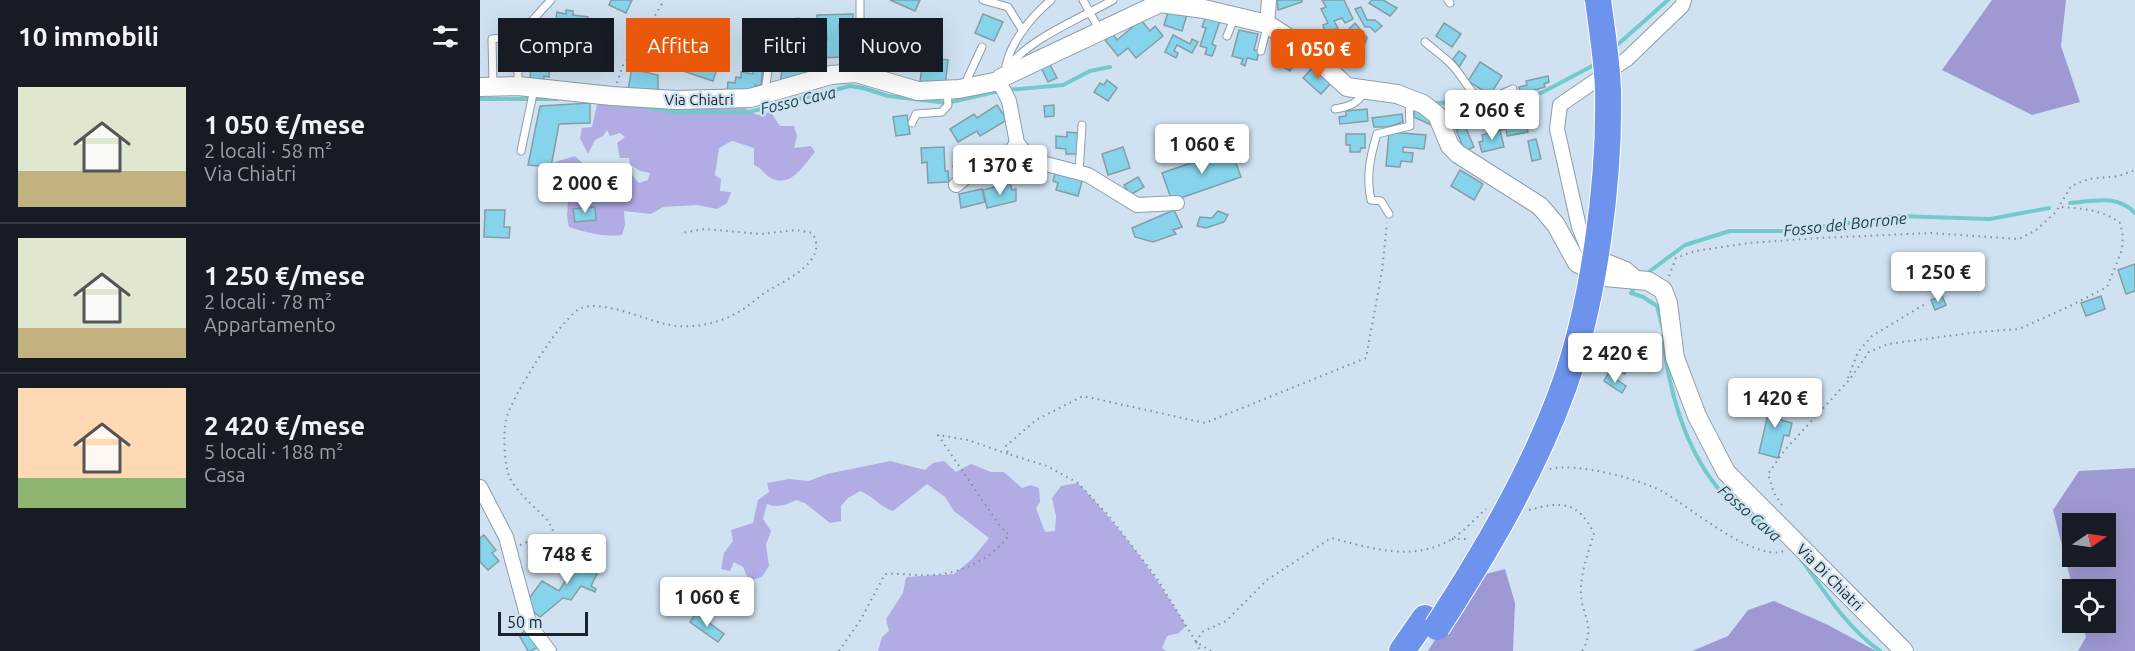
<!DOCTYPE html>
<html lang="it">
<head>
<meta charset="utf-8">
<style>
	body { margin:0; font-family:Ubuntu,sans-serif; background:#20242c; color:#f1f3f6; height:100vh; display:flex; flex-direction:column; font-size:22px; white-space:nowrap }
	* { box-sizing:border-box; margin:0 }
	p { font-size:20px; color:#9ea1a6 }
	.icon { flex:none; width:33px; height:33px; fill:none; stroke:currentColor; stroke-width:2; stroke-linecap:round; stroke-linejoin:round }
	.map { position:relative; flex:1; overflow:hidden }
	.drawer { display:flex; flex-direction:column; background:#171b24; width:480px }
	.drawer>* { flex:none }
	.hud { position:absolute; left:18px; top:18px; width:570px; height:54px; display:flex; gap:12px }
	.needle { width:39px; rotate:77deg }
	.fabs { position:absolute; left:1582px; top:513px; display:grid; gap:12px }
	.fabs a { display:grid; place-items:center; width:54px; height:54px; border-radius:0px; background:#171b24; box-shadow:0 6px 24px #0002; font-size:30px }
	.scale { position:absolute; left:18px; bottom:15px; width:90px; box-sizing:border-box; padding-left:6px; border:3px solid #1a2127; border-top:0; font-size:16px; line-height:21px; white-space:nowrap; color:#1a2127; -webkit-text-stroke:4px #d0e2f2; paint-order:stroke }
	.price { position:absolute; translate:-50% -51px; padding:0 14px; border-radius:6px; background:#fff; color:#222; font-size:20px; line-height:39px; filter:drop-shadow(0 2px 3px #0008) }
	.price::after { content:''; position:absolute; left:50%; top:36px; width:18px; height:14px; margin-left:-9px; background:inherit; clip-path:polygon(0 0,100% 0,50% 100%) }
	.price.current { background:#ea580c; color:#fff }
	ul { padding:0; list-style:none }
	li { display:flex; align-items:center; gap:18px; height:150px; padding:0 18px }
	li+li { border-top:2px solid #363941 }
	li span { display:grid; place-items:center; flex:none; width:168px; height:120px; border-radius:0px; color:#555 }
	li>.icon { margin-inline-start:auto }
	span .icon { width:72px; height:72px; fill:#fffc; stroke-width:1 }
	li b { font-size:26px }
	h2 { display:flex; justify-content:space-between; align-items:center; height:72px; padding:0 18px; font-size:26px }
	.pill { padding:0 21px; border-radius:0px; background:#171b24; box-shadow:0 6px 24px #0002; font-size:21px; line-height:54px }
	.pill.current { background:#ea580c; color:#fff }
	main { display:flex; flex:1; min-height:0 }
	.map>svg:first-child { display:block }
</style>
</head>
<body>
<main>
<section class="drawer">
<h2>10 immobili<svg class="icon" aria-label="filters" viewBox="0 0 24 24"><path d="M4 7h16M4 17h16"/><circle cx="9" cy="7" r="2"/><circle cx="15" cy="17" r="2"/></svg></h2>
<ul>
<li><span style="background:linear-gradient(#dfe7d0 70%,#c2b280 0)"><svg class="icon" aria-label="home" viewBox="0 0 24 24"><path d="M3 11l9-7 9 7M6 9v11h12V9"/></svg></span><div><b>1 050 €/mese</b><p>2 locali · 58 m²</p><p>Via Chiatri</p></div></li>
<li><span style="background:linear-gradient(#dfe7d0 75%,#c2b280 0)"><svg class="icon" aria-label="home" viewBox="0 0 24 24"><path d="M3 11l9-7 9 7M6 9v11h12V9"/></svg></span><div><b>1 250 €/mese</b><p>2 locali · 78 m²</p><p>Appartamento</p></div></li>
<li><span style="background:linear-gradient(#ffd9b3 75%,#8fb573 0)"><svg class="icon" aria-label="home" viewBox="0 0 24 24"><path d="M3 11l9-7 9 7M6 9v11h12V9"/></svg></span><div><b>2 420 €/mese</b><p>5 locali · 188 m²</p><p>Casa</p></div></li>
</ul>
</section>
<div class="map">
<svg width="1655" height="651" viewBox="0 0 1655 651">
	<rect width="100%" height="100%" fill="#d0e2f2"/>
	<g fill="#b1ace4">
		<path d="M118,100C166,106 214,112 263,107C274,112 277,120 290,111L300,126H314L317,136L314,148L331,146L335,152C324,165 310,190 289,177C284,173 281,168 274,165V148L252,141L239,148L235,175L241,179L240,191L251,192L247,203L237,209L217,205L183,207L171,214L144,211L145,225L142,235C124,237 107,233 89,227L87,216L88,202C81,188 71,179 75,162L95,156L110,170L115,195L122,194V180L128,175L139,183L150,173L159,183L168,180L170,173L160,171L150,164L149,158H140L137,143L145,137L140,133L130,136L127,130L123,136L115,140L108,154L100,138L102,128L112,127Z"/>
		<path d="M410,461L445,470L453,463L464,461L476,472L491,464L511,472H524L542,488L551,485L559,488L560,502L556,508L565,532L575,531L576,516L572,498L581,486L598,483C640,527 675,574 706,626L699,633L687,636L682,648L686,651H398L402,637L409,631L406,619L423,593L426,577L474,574L492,559L509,538L474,511L465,497L447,484L413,511C400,507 393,496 380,491L368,498L361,506V521L350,523L325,503L316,500C306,505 298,508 287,504L283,519L291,531L286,545L289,566L282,577L269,581L263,567L254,562L250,571L241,569L244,553L253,541L251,530L273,523L278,500L289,492L287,483L309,479L329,481L347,474Z"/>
	</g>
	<g fill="#9f99d3" fill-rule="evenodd">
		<path d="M1512,0H1586L1581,46L1600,102L1552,115L1462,70Z"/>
		<path d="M1655,468V651H1598L1606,637L1602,623L1626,622V590L1593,589L1573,510L1599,471ZM1593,524H1626V556H1593Z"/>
		<path d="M1025,569L1035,603L1033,651H948L994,577Z"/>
		<path d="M1294,601L1348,625L1396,651H1212L1248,636L1268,610Z"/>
	</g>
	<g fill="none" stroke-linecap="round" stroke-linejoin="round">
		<g stroke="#73cacb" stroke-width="4">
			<path d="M1135,47L1188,0"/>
			<path d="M527,90L583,85L610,71L630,67"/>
			<path d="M0,99H77"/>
			<path d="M1008,102L1061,93L1116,64"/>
			<path d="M953,103L998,102"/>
			<path d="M159,106L196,112H269L370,86L383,88L408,96L467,103L519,91"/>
			<path d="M1590,203C1614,201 1637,194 1655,213"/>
			<path d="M1170,271L1205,245L1250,231H1311L1418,216L1510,219L1569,208"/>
			<path d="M1153,290L1151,293L1163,297L1177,306L1183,329"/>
			<path d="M1183,336C1188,388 1204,446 1237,487C1250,503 1281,522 1298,537"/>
			<path d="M1321,559C1344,591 1367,628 1400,651"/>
		</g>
	</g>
	<g fill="#85d4ec" stroke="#859da4" stroke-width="1.5">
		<path d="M131,0H152L146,13L129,5Z"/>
		<path d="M410,0H440L435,11Z"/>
		<path d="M797,0H822V2L798,10Z"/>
		<path d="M842,0H864L873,19L865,23L862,18L854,21L858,28L846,34L843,25L848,23L841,9L846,7Z"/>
		<path d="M892,0H903L917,8L910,16L889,3Z"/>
		<path d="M881,7L887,20H895L902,26L895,32L890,27H885L875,9Z"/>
		<path d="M689,9L707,14L702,31L684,25Z"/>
		<path d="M86,10L93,11V15L108,17L105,38L74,33L77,12L86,14Z"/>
		<path d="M727,13L741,18L732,44L736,46L732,56L725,54L727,48L720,46L726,28L722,27Z"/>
		<path d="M373,14V24H359L360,39H364L365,57L337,58L336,40H347L346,28H337V15Z"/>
		<path d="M503,14L523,22L514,41L495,33Z"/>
		<path d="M661,20L670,31L675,26L683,36L656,58L648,48L638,56L625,40L633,34L637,40Z"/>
		<path d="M430,23L449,29L443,50L429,45L425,62L412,58L414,53L408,51L413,33L426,37Z"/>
		<path d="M875,23L887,38L885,43L879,37L877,41L883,47L881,49L863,35Z"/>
		<path d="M964,23L981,34L972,47L956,36Z"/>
		<path d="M180,28L189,31L187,37L195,40L186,64L169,58Z"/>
		<path d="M314,28L326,30L322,60L328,63L326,80L299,89L308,37L312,39Z"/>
		<path d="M759,30L778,34L774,50L779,51L777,60L767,58L765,66L761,64L763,59L752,56Z"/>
		<path d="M693,35L710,44L712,39L718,42L712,53L697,45L694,51L698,53L696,58L685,52Z"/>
		<path d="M808,47L819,54L810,71L798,64Z"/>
		<path d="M93,51L127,56L125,66L91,60Z"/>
		<path d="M979,51L986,56L979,67L973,59Z"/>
		<path d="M443,57L468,60L465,86L440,82Z"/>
		<path d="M210,60L237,69L233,81L206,72Z"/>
		<path d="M568,61L577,78L568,82L560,65Z"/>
		<path d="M153,62L161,63L160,71L178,75V94L148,90Z"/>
		<path d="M1000,62L1022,76L1010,95L988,81Z"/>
		<path d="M51,63L70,65L69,77L64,76V80L50,79Z"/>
		<path d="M274,65L283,66L281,86L275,85L274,95L247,92L248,82L255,83L256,77L261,78V72L273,74Z"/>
		<path d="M835,65L853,81L841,94L823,78Z"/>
		<path d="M1068,76L1069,82L1064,84L1065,87L1041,94L1039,87L1047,85L1046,81Z"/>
		<path d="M627,80L637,88L628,101L614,92L620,83L624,85Z"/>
		<path d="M110,103V123L79,124L71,167L48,165L60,106Z"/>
		<path d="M1046,104V109H1043L1048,132L1027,136L1026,129L1021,130L1019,118L1038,112L1036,106Z"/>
		<path d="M517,105L527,120L500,136L497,131L478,142L470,129L494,114L497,118Z"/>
		<path d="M574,105V116L565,117L564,106Z"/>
		<path d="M934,105L948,113L951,125L934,117Z"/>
		<path d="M887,109L888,121L860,124L859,117L866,116V111Z"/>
		<path d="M1007,109L1012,118L996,127L991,119Z"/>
		<path d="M922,114L923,122L908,127H894L892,118Z"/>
		<path d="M427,115L430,134L416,136L413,117Z"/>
		<path d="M985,126L994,147L985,151L976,130Z"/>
		<path d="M1020,130L1024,147L1002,152L999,142L1003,141L1002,135Z"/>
		<path d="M587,132L598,133L597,154H586V149L576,148V136L587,137Z"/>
		<path d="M909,132L946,135L944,149L923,147V152L933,153L932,162L921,161L920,167L906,166Z"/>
		<path d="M866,134H885V148H881L880,152H870V145H866Z"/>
		<path d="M1056,139L1061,159L1052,161L1048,141Z"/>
		<path d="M464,147L465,171H468L469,182L448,183L447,162L442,163L441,148Z"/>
		<path d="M643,147L650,168L628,175L622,154Z"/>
		<path d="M751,149L761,177L692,201L682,173Z"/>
		<path d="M495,160L496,168L490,172L476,176L473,166Z"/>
		<path d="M576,169L603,177L598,196L576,190L578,183L573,181Z"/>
		<path d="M980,170L1003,184L994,200L971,186Z"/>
		<path d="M658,177L664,187L650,195L644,185Z"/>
		<path d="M530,183L532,190L536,189V201L507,208L503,190Z"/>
		<path d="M502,189L505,202L481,208L479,194Z"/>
		<path d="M115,207L116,220L95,222L93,209Z"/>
		<path d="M5,210H25L24,227H30L29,238L4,237Z"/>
		<path d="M694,210L702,227L693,230L696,234L673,242L655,237L652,228Z"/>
		<path d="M738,211L748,215L744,222L726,228L717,226L720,217L732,218Z"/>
		<path d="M1655,264V291L1646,294L1638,270Z"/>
		<path d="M1462,296L1466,305L1455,310L1451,300Z"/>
		<path d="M1621,296L1625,309L1606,316L1601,303Z"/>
		<path d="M1139,348L1153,354L1145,374L1128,367L1132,356L1136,357Z"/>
		<path d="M1128,374L1146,386L1142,393L1124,381Z"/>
		<path d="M1292,397L1306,401L1301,420L1312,423L1309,436L1304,435L1298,458L1279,453Z"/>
		<path d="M4,535L16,550L12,553L19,561L8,570L0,562V538Z"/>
		<path d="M106,549L124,560L111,586L116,589L115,592L101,586L91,600L83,598L60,617L45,604L62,581L79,591Z"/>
		<path d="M216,613L244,634L238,642L210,622Z"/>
		<path d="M48,629L58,647L51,651H48L39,635Z"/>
	</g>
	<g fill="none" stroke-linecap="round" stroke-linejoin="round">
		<g stroke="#8c9eac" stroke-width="9">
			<g id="service">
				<path d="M503,0L528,7L543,31"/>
				<path d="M603,0L619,29"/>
				<path d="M968,0L970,3"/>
				<path d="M747,36L755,16"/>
				<path d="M945,42C953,49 963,56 971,64C983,76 988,91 1002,101"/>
				<path d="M781,51L787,27"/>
				<path d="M526,66C531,41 552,16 571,0"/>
				<path d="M526,70C546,40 601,18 633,0"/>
				<path d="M376,72L380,49V0"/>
				<path d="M38,84V36L71,0"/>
				<path d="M13,85L12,39L38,36"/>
				<path d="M484,86L502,47"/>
				<path d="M285,91L292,43L300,25L318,22L330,27"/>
				<path d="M855,109C867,107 879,104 884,91"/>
				<path d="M432,123L436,114L462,112L468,105L467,90"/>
				<path d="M962,125L988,108L1033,89"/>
				<path d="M41,151L54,89"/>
				<path d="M599,172L602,125"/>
				<path d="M909,214L901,201L891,200C886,177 890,157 897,134L930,126L929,100"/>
			</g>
		</g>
		<g stroke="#8c9eac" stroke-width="16">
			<g id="minor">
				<path d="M787,24L789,0"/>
				<path d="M519,81L529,101L537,143L548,156L562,163L608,175L657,205L697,203"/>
				<path d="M476,185L488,175L522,164L537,143"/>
				<path d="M1160,281L1146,269L1126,261L1108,249L1099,227L1077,129L1080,105L1147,59L1202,6L1204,0"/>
				<path d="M0,487L26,537L50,626L69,651"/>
			</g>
		</g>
		<g stroke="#8c9eac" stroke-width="20">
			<path id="tertiary" d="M0,87L38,86L132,96L196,100L270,98L351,75L376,73L438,91L479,89L519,81L521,78L680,3L724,9L787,24L827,50L867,87L917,94L943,104L957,115L970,146L978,154L1060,206L1076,225L1097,263L1125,277L1168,281L1183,290L1188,303L1195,358L1217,416L1246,472L1424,651"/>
		</g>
		<g stroke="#fff" stroke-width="28">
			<path id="motorway" d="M922,651L945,618"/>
		</g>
		<g stroke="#828f9b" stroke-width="2" stroke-dasharray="1.5 4.5" stroke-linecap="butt">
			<path d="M137,83L143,65L160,42L184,0"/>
			<path d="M1189,276L1196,258L1215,251L1269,243L1339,238L1451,233L1539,239L1556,230L1576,212L1591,186L1609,179L1639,176L1655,170"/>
			<path d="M1126,358C1134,343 1140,337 1157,334L1170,357H1179"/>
			<path d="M1368,378L1378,352L1392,336L1445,304"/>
			<path d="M1070,469C1095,462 1161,479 1183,492C1210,507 1274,562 1304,551"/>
			<path d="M1302,505L1294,493L1288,474L1304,451L1370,379L1389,352L1408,344L1498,332L1539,329L1588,307L1627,287L1642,250L1643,236L1640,223C1624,210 1600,208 1579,207"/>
			<path d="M1049,510C1082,501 1097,501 1114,533C1109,551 1100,574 1101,592C1101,615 1117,627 1102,651"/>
			<path d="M972,539H990"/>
			<path d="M40,545L56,538L69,540L74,535C71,519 57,511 47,500C41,494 33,485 30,478C24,466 23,433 26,420C30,399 83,315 101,308C122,300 164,319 185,324C208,330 240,324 260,311C269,306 277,298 286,292C297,285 309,280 320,271C333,261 342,248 332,233L316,230L281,234L225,229L202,233"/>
			<path d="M716,642L722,632L746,621L787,580L851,538C891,548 932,562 970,540C983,532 995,519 1006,509"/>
			<path d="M716,642L720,651"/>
			<path d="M359,651L381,619L405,574C420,573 436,576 452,575C481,574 513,558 529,535L520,526L458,435L488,440L528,454"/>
			<path d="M731,651L716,642L676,577L629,516L598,483L567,466L528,454L526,446L556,420L603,396L725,423L886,358L902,271L907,223"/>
		</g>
		<use href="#service" stroke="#fff" stroke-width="7"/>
		<use href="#minor" stroke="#fff" stroke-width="14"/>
		<use href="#tertiary" stroke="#fff" stroke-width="18"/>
		<use href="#motorway" stroke="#6e93ec" stroke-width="26"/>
		<g stroke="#fff" stroke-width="28" stroke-linecap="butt">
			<path id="motorway-bridge" d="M957,627C1006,551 1053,472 1084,386C1114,302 1130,180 1128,90C1127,60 1122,30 1118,0"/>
		</g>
		<use href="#motorway-bridge" stroke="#6e93ec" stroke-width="26"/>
	</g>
	<g text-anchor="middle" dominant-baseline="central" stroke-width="4.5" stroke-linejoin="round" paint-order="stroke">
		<g font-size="15" fill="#1a2127" stroke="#d0e2f2">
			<text x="219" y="99">Via Chiatri</text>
			<text transform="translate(1350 577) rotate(45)">Via Di Chiatri</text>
		</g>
		<g font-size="16" font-style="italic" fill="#153f40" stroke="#d0e2f2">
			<text transform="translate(318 100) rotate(-13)">Fosso Cava</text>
			<text transform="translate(1365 224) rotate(-6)">Fosso del Borrone</text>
			<text transform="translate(1270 513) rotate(41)">Fosso Cava</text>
		</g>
	</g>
</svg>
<div class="fabs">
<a><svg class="needle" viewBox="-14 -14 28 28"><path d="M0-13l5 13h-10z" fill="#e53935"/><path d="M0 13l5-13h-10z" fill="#9ea1a6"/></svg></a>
<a><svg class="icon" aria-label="locate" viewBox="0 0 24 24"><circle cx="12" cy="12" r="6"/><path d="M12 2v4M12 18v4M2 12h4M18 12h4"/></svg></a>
</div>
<div class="scale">50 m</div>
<b class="price current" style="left:838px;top:80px">1 050 €</b>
<b class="price" style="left:1012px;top:141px">2 060 €</b>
<b class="price" style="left:722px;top:175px">1 060 €</b>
<b class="price" style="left:520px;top:196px">1 370 €</b>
<b class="price" style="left:105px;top:214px">2 000 €</b>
<b class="price" style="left:1458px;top:303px">1 250 €</b>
<b class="price" style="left:1135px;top:384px">2 420 €</b>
<b class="price" style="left:1295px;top:429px">1 420 €</b>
<b class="price" style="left:87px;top:585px">748 €</b>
<b class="price" style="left:227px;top:628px">1 060 €</b>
<div class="hud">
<a class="pill">Compra</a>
<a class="pill current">Affitta</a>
<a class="pill">Filtri</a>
<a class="pill">Nuovo</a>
</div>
</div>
</main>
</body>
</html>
